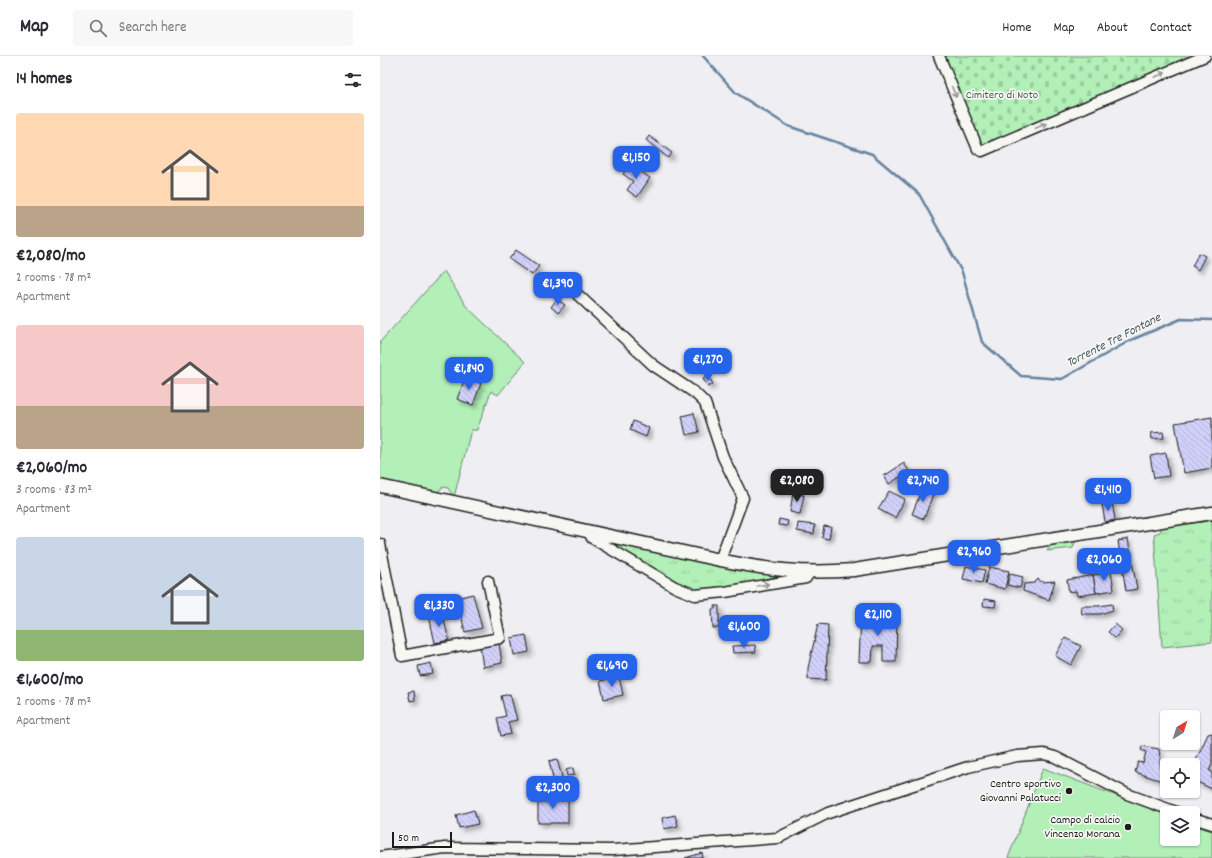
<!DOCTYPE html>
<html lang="en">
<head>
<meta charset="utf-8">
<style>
	body { margin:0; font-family:Dekko,sans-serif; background:#f7f7f7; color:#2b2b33; height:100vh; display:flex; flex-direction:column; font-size:15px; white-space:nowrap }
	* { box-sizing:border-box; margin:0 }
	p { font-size:13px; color:#7c7c81 }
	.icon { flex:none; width:22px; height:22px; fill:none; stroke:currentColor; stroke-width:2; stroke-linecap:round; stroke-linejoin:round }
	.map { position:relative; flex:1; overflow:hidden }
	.drawer { display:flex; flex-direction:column; background:#fff; width:380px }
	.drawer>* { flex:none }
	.needle { width:26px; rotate:38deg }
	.tools { position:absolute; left:780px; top:654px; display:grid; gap:8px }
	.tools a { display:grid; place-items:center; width:40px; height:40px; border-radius:4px; background:#fff; box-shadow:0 1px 3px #0004; font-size:20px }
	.scale { position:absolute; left:12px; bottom:10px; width:60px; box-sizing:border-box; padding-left:4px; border:2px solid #1c1c1c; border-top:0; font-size:11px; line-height:14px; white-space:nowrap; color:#1c1c1c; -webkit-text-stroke:3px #f6f6f2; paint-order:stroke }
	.price { position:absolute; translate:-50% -34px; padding:0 9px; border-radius:8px; background:#2563eb; color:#fff; font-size:13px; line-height:26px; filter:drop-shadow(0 1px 2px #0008) }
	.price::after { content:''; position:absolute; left:50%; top:24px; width:12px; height:9px; margin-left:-6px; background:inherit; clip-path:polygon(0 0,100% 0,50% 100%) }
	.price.active { background:#222; color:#fff }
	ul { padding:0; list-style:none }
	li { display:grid; align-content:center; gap:8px; height:212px; padding:0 16px }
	li span { display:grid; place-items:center; height:124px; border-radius:4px; color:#555 }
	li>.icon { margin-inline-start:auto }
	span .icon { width:72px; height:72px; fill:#fffc; stroke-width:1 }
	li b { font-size:17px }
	h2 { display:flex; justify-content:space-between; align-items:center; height:48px; padding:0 16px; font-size:17px }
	header { display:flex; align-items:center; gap:24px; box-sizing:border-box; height:56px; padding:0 20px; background:#fff; border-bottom:1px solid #e1e1e2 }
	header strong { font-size:19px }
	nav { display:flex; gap:22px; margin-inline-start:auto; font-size:14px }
	.search { width:280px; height:36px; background:#f7f7f7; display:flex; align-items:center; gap:10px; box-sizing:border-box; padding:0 14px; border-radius:4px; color:#7c7c81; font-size:15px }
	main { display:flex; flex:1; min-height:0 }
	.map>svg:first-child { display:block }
</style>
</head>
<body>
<header>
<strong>Map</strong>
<div class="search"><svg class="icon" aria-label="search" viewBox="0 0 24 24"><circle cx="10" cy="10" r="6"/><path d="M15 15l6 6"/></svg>Search here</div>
<nav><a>Home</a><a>Map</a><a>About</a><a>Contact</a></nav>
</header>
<main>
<section class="drawer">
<h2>14 homes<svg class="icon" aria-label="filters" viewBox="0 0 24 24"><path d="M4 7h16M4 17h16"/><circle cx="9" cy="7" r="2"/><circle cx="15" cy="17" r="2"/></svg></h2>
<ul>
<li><span style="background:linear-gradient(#ffd9b3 75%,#b9a48a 0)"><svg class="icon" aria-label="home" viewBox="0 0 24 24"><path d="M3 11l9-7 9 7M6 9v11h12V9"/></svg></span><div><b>€2,080/mo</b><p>2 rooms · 78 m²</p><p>Apartment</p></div></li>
<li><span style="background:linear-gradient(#f6c9c9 65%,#b9a48a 0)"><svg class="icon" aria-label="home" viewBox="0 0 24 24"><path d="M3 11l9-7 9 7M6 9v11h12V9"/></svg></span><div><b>€2,060/mo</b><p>3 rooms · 83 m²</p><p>Apartment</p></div></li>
<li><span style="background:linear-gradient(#c9d6e8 75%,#8fb573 0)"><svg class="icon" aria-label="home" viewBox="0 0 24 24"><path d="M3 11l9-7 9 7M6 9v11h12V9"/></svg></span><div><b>€1,600/mo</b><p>2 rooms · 78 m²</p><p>Apartment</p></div></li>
</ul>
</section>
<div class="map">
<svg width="832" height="802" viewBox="0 0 832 802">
	<defs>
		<pattern id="grass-tufts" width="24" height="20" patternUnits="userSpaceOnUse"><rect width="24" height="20" fill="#b2f0b8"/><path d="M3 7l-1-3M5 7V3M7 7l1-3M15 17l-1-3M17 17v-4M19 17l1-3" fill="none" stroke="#98cd9e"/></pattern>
		<pattern id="cemetery-stones" width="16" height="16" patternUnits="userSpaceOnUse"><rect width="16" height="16" fill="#b2f0b8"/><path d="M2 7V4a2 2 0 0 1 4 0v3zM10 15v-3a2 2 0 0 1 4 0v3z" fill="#98cd9e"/></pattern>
		<pattern id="building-back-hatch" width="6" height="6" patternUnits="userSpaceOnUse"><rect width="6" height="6" fill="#d0d0f9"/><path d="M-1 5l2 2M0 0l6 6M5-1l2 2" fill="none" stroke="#b2b2d5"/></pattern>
		<filter id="shadow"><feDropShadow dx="3.5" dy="3.5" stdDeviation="2" flood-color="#0004"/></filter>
	</defs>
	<rect width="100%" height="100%" fill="#eeeef3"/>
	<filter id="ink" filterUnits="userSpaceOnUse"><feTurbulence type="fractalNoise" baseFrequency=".025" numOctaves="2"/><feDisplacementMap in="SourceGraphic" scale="8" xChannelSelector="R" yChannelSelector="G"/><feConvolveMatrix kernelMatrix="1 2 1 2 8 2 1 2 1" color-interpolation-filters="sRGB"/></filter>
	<g filter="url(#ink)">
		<g fill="url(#grass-tufts)" stroke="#67866a">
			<path d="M832,464V586L782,591L774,478L780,476L781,472Z"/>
			<path d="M226,484L416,521L324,535C295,534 251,501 226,486Z"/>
			<path d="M696,484L693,492L667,495L671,489Z"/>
		</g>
		<path fill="url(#cemetery-stones)" stroke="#67866a" d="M563,0H814L602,90Z"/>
		<g fill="#b2f0b8" stroke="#67866a">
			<path d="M64,215L86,250L145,306L118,339L111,335L97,374H91L74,441L68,432L63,431L57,436L0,424V286Z"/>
			<path d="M663,712L787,759V783H813V769L832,775V802H628Z"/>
		</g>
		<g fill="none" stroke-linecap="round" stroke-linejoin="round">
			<path stroke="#66829d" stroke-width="2.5" d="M323,0L356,37L408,70L492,98L539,138L582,216L602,286L641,320L682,323L751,284L801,263L832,264"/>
		</g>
		<g fill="url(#building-back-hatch)" stroke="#1c1c1c" filter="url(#shadow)">
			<path d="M269,80L292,97L288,102L266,84Z"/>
			<path d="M260,93L275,105L269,112L254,100Z"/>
			<path d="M250,108L270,122L257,141L247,134L253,125L243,118Z"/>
			<path d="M136,194L159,210L152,219L129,203Z"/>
			<path d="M819,197L825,200L818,214L812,210Z"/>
			<path d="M177,243L185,249L178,257L171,251Z"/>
			<path d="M328,320L333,328L328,331L323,323Z"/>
			<path d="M85,322L101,327L93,349L77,343Z"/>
			<path d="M314,357L319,376L306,379L302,360Z"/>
			<path d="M832,361V412L804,417L795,367Z"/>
			<path d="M253,365L269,372L266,381L250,374Z"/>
			<path d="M783,376L784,382L772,383L771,377Z"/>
			<path d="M786,397L789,420L774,422L770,400Z"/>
			<path d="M524,407L529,415L509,428L504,420Z"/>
			<path d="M543,430L554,435L544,463L532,458Z"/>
			<path d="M730,430V441L709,444L712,433Z"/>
			<path d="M509,435L525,443L515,462L498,453Z"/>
			<path d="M413,437L424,439L420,458L410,456Z"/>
			<path d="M732,446L735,464L725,466L722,448Z"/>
			<path d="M399,463L408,465L407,470L398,469Z"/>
			<path d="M418,467L435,469L434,478L417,475Z"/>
			<path d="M444,470L451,471L449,483L442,482Z"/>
			<path d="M748,483L757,533L746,535L738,485Z"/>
			<path d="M586,510L605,514L602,527L583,523Z"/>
			<path d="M609,511L629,515L625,533L605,528Z"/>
			<path d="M731,516L734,534L716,537L713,519Z"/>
			<path d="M630,518L643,521L640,532L627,529Z"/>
			<path d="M713,519L716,537L697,540L696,535L689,536L687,524Z"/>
			<path d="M658,523L662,526L675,525L669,544L643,535L644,528L654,527Z"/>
			<path d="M93,538L102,572L85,576L77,542Z"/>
			<path d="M604,543L616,545L615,551L603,550Z"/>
			<path d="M732,548L733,554L720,558H702L701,550H719Z"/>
			<path d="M335,550H339V572H333L332,553H335Z"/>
			<path d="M62,557L69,584L55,587L49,560Z"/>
			<path d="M481,558L517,559L516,606H503V590H493L492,606H479Z"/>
			<path d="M374,567V575H351V568Z"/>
			<path d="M438,568L448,569L446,624L428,623V612Z"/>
			<path d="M735,568L742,574L735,582L728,576Z"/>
			<path d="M146,579L149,596L134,599L131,582Z"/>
			<path d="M685,582L701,590L691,609L675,600Z"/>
			<path d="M119,587L122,607L103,611L100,591Z"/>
			<path d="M375,589L376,596L353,597L352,590Z"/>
			<path d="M51,607L53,618L40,620L38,610Z"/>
			<path d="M239,621L243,639L224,643L220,625Z"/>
			<path d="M34,635L35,644L30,645L28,636Z"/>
			<path d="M130,638L137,664L128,666L131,678L121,680L117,662L126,660L121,640Z"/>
			<path d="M832,677V709L829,714L832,716V733L813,724V710L828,678Z"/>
			<path d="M762,690L779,693L782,725L755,716L758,706L763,707L766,696L761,694Z"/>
			<path d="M177,703L183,725L174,727L169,705Z"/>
			<path d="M193,712L194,719L187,720L186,714Z"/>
			<rect x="158" y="742" width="30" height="25"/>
			<path d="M94,754L98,768L79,772L76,759Z"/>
			<path d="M295,759L298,770L284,773L282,762Z"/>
			<path d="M322,797L323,802H305Z"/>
		</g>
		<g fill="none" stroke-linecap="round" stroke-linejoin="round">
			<g stroke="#1c1c1c" stroke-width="13">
				<g id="minor">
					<path d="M559,0L598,93L602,95L825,0"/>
					<path d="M198,239L273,309L315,337L325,347L343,401L363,442L340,504"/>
					<path d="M209,476L212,482L295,531L315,539L345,536L426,522L429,517"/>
					<path d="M0,488L22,600L120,582L108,525"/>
					<path d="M813,762L832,768"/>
					<path d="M0,801L65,792L233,794L398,782L448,757L588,711L637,700L664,698L675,701L747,738L799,757"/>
				</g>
			</g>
			<g stroke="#1c1c1c" stroke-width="15">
				<path id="major" d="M0,430L340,504C388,514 425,518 474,514L832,457"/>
			</g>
			<use href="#minor" stroke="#f6f6f2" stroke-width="10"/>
			<use href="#major" stroke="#f6f6f2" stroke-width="12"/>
		</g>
		<defs><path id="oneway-shaft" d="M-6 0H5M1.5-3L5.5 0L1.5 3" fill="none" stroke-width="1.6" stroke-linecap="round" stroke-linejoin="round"/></defs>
		<g stroke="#949492">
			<use href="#oneway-shaft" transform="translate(780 19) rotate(-23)"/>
			<use href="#oneway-shaft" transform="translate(574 36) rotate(67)"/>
			<use href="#oneway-shaft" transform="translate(661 70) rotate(-23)"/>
			<use href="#oneway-shaft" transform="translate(383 529) rotate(-10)"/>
		</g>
	</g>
	<g fill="#1c1c1c" stroke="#f6f6f2" stroke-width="1.5">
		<circle cx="689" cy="735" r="4"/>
		<circle cx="748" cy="771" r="4"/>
	</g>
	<g text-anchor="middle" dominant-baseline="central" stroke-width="3.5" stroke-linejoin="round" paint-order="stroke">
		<g font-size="12" fill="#495c4b" stroke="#f6f6f2">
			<text x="622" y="39">Cimitero di Noto</text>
		</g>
		<g font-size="12" fill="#1c1c1c" stroke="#f6f6f2" text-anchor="end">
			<text x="681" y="728">Centro sportivo<tspan x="681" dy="14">Giovanni Palatucci</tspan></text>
			<text x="740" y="764">Campo di calcio<tspan x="740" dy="14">Vincenzo Morana</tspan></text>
		</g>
		<g font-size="13" font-style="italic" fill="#475867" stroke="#f6f6f2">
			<text transform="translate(734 285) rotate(-27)">Torrente Tre Fontane</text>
		</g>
	</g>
</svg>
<div class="tools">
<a><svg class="needle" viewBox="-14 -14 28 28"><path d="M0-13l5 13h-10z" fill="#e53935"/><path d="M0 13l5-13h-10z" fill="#7c7c81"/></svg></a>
<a><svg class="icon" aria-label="locate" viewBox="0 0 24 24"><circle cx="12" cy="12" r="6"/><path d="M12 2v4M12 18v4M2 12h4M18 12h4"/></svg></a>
<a><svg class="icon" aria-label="layers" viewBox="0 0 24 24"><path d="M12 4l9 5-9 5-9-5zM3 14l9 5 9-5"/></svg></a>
</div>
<div class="scale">50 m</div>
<b class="price" style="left:256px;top:124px">€1,150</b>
<b class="price" style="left:178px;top:250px">€1,390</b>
<b class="price" style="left:328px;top:326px">€1,270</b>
<b class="price" style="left:89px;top:335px">€1,840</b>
<b class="price active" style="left:417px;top:447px">€2,080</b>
<b class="price" style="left:543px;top:447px">€2,740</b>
<b class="price" style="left:728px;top:456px">€1,410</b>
<b class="price" style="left:594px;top:518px">€2,960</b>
<b class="price" style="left:724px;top:526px">€2,060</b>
<b class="price" style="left:59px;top:572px">€1,330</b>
<b class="price" style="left:498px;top:581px">€2,110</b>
<b class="price" style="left:364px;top:593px">€1,600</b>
<b class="price" style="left:232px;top:632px">€1,690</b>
<b class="price" style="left:173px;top:754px">€2,300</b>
</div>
</main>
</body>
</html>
